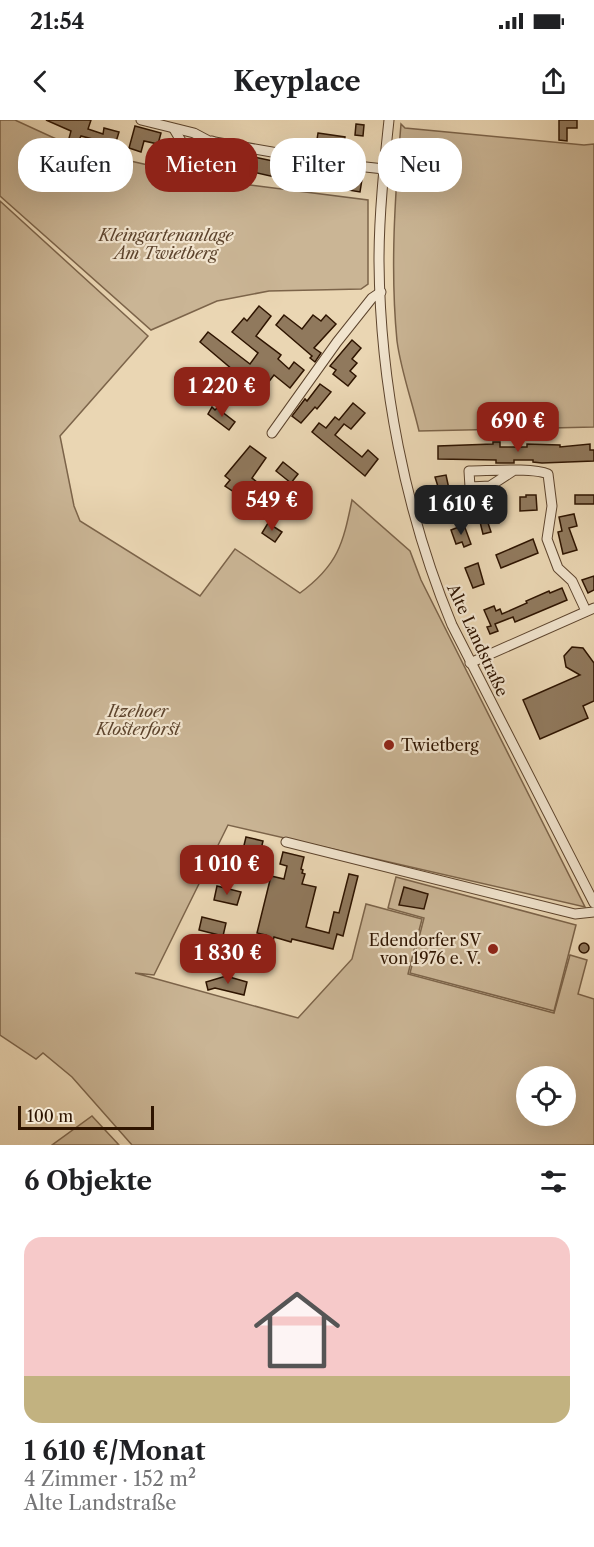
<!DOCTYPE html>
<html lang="de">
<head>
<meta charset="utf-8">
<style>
	body { margin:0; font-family:"Libre Caslon Text",serif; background:#f2f2f2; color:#202124; height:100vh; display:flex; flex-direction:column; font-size:22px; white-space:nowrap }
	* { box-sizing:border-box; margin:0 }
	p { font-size:20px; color:#757577 }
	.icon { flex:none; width:33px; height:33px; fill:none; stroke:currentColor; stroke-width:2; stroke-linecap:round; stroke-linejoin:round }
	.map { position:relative; height:1025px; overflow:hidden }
	.panel { display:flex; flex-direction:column; background:#fff; flex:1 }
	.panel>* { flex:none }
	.guide { position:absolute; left:18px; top:18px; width:558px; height:54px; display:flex; gap:12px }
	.buttons { position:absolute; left:516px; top:946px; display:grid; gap:12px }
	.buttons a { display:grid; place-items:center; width:60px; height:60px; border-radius:50%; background:#fff; box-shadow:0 6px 24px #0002; font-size:30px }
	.scale { position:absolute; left:18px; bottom:15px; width:136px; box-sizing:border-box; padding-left:6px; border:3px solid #2e1400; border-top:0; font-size:16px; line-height:21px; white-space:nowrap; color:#2e1400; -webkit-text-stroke:4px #f1e4ce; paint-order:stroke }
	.price { position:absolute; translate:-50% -51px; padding:0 14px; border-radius:12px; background:#8f2418; color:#fff; font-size:20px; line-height:39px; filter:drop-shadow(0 2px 3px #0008) }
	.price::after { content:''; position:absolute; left:50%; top:36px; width:18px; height:14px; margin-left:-9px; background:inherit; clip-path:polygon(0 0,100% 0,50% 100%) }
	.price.active { background:#222; color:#fff }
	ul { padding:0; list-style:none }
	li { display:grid; align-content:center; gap:12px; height:318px; padding:0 24px }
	li span { display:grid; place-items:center; height:186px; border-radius:18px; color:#555 }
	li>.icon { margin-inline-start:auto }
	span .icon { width:108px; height:108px; fill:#fffc; stroke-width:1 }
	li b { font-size:26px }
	h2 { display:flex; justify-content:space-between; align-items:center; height:72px; padding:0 24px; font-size:26px }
	.chip { padding:0 21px; border-radius:24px; background:#fff; box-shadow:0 6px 24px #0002; font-size:21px; line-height:54px }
	.chip.active { background:#8f2418; color:#fff }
	.status { display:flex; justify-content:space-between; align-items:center; height:42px; padding:0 30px; background:#fff; direction:ltr }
	.status svg { height:16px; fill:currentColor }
	header { display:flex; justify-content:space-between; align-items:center; height:78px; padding:0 24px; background:#fff; font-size:27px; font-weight:700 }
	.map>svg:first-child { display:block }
</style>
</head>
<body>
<div class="status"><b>21:54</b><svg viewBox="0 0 49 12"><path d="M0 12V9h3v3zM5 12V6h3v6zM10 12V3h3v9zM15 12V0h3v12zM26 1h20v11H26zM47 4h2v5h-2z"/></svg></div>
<header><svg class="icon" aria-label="back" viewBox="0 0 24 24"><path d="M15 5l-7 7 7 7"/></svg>Keyplace<svg class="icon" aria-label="share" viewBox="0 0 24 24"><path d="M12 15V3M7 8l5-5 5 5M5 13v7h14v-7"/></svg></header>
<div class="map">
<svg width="594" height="1025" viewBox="0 0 594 1025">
	<rect width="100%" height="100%" fill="#ead6b3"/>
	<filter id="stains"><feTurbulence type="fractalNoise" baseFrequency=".00333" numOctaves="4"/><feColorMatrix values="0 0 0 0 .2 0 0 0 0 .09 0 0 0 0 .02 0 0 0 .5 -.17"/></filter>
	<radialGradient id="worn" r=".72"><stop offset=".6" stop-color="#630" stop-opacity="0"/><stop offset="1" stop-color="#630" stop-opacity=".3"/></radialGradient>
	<g fill="#cab595" stroke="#7c644a" stroke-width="1.5" fill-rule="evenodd">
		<path d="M0,0H15L78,29L218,61L368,80V164L361,169L269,171L217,181L151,210L0,76Z"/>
		<path d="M401,4L405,8L584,25L594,24V307L419,311C412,281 401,251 397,221C390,149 395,76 401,4Z"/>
		<path d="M0,81L148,216L60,316L74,386L80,401L200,476L235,429L300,473C338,445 343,424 352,380L410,431L421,460L585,787L228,705L154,855L135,853L298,898L352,839L366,784L422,799L408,854L554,893L570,835L587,840L578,874L594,879V1025H132L72,957L43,933L36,939L0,915ZM526,957H566V996H526Z"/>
		<path d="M396,757L576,805L554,891L410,853L424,798L388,788Z"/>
		<path d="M92,996L119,1025H52Z"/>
	</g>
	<g fill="#90795d" stroke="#2e1400" stroke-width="1.5">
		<path d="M46,0H91L88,9L103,14L104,8L119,12L115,25L81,16L76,26L68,22L71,11Z"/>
		<path d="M559,0H577V8H567V21L559,20Z"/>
		<path d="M356,4L364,5L363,16L355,15Z"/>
		<path d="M135,6L161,13L158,24L144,21L141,32L129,28Z"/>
		<path d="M318,13L345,17L344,25L337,24L336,30L316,26Z"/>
		<path d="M249,36L325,52V49L363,53L360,72L342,69L343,65L323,62V65L297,62L248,51L245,64L233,62L235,54L220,52L223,39L248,44Z"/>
		<path d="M259,186L271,196L256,216L281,235L278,239L289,249L294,242L304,250L290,268L274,255L260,273L200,222L208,212L250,244L258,233L232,212L244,198L247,201Z"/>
		<path d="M284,195L302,209L313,195L321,201L326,195L336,204L314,228L321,233L315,242L310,238L312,236L276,205Z"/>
		<path d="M352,220L361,228L352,239L357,243L350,251L356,256L348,266L333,254L336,250L330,246Z"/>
		<path d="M320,264L331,272L317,289L315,287L301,303L292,296L305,279L307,281Z"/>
		<path d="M353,283L365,293L351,309L344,304L335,315L362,337L368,330L378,339L365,356L312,312L319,303L326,308L335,297L339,300Z"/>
		<path d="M212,287L215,290L217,288L235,302L229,310L208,294Z"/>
		<path d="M493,322H500V327H527V324L560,325V327L590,324V330H594V341L542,343L533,342V340H514V343H496V340L438,339V326L493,324Z"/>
		<path d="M250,326L266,338L252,358L257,362L248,373L239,366L234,372L225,366L230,360L225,356Z"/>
		<path d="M283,342L298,354L291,363L276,351Z"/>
		<path d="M446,355L449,369L458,367L461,379L454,381L455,387L445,389L435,357Z"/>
		<path d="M526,375H536L537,390L520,391V377H526Z"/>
		<rect x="575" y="375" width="19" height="9"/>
		<path d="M488,388H499V403H488L491,412L483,414L480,402L488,401Z"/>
		<path d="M574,394L577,406L569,408L577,430L563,434L558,412L562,411L559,397Z"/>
		<path d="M268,403L282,412L275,422L262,413Z"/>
		<path d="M464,405L471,424L464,427L462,422L456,424L451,410Z"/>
		<path d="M533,419L538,433L501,448L496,435Z"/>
		<path d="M478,443L484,464L473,468L465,448Z"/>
		<path d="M594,456V470L588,473L582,460Z"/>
		<path d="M562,468L567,480L515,502L513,497L495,504L498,511L490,514L487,507L491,506L484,490L494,486L496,491L500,489L502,494L527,483L526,481L549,471L550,473Z"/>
		<path d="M572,527L583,528L594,543V581L583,586L588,598L540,619L523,580L580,555L566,547L564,536Z"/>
		<path d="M246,717L263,721L258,742L270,745L266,759L235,751L238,737L241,738Z"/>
		<path d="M283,732L304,737L301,749L303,750L302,753L305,754L302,764L316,767L306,807L329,813L334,792L339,793L349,754L358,756L343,816L337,814L333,829L292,819L291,822L274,817L273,821L265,819L266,815L257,813L271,756L284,759L287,746L280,744Z"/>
		<path d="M217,766L241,772L237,785L214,780Z"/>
		<path d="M404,767L428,774L424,789L399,785Z"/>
		<path d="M202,797L226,803L223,816L199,810Z"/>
		<circle cx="584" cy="828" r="5"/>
		<path d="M193,828L217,834L216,840H218L216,849L189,842Z"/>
		<path d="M226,856L247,862L244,875L215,868L208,870L206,862Z"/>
	</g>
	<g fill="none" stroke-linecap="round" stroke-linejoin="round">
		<g stroke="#5d442d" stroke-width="11">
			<g id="minor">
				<path d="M141,0L194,13L209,21L295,36L311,41L384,49"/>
				<path d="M389,0C384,47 379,94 379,141C380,263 405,392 452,505L594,783"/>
				<path d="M174,9L187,31H193L212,21"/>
				<path d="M272,313L337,222L372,178L381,172"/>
				<path d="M513,351L490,366L470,367L469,351C488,351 533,347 548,354L552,386L547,419L558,448L572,461L586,491"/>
				<path d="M470,543L594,488"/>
				<path d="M286,722L575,794L594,792"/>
			</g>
		</g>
		<use href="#minor" stroke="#f1e4ce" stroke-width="9"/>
	</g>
	<g fill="#8f2418" stroke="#f1e4ce" stroke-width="2">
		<circle cx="389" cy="625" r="6"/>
		<circle cx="493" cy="829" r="6"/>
	</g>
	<g text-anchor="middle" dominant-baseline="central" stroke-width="4.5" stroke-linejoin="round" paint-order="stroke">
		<g font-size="16" font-style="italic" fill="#5d442d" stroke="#f1e4ce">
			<text x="166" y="115">Kleingartenanlage<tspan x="166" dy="18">Am Twietberg</tspan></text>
			<text x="138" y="591">Itzehoer<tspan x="138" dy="18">Klosterforst</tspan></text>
		</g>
		<g font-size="16" fill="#2e1400" stroke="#f1e4ce">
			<text transform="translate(478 520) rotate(65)">Alte Landstraße</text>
		</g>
		<g font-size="16" fill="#2e1400" stroke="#f1e4ce" text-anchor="start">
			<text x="401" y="625">Twietberg</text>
			<text x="481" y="820" text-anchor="end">Edendorfer SV<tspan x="481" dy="18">von 1976 e. V.</tspan></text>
		</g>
	</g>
	<rect width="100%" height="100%" filter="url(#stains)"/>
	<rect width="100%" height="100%" fill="url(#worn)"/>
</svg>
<div class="buttons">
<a><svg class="icon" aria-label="locate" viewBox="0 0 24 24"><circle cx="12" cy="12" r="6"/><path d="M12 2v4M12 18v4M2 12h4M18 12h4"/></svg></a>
</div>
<div class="scale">100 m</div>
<b class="price" style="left:222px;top:298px">1 220 €</b>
<b class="price" style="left:518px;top:333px">690 €</b>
<b class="price" style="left:272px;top:412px">549 €</b>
<b class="price active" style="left:461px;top:416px">1 610 €</b>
<b class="price" style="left:227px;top:776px">1 010 €</b>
<b class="price" style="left:228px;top:865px">1 830 €</b>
<div class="guide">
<a class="chip">Kaufen</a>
<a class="chip active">Mieten</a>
<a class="chip">Filter</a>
<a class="chip">Neu</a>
</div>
</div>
<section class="panel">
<h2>6 Objekte<svg class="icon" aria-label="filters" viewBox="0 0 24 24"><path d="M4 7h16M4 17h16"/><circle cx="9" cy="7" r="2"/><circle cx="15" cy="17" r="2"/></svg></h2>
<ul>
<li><span style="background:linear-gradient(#f6c9c9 75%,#c2b280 0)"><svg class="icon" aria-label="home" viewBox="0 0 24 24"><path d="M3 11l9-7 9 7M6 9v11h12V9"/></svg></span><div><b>1 610 €/Monat</b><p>4 Zimmer · 152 m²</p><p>Alte Landstraße</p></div></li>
</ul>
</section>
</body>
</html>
